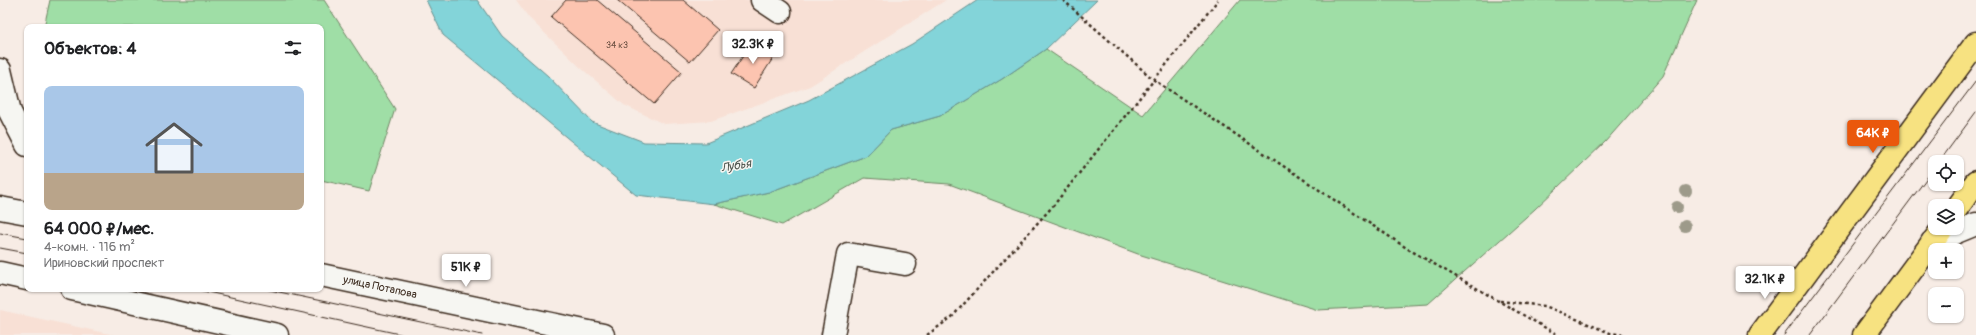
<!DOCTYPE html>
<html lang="ru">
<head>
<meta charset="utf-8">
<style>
	body { margin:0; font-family:Pangolin,sans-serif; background:#f6f6f6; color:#202124; height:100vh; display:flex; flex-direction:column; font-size:15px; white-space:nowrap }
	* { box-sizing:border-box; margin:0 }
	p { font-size:13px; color:#757577 }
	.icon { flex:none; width:22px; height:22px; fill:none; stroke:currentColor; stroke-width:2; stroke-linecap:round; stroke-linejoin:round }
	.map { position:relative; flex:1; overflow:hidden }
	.drawer { position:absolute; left:24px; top:24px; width:300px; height:268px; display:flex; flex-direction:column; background:#fff; border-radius:8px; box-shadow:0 1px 3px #0004 }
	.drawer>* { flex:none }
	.buttons { position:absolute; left:1928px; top:155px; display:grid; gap:8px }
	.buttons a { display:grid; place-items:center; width:36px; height:36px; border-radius:8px; background:#fff; box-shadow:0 1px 3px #0004; font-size:20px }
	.price { position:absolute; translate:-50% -34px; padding:0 9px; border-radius:4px; background:#fff; color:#222; font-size:13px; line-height:26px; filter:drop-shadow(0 1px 2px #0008) }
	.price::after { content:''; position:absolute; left:50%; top:24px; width:12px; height:9px; margin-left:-6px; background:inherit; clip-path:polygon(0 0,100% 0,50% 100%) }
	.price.current { background:#ea580c; color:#fff }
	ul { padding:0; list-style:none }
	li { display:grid; align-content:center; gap:8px; height:212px; padding:0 20px }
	li span { display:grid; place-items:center; height:124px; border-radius:8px; color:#555 }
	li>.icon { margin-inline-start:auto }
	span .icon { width:72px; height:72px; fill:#fffc; stroke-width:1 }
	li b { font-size:17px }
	h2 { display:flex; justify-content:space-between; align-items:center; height:48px; padding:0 20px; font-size:17px }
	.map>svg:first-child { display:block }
</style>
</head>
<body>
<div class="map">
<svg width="1976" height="335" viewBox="0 0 1976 335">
	<rect width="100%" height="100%" fill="#f7ece5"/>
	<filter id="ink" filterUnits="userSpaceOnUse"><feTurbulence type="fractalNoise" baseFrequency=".025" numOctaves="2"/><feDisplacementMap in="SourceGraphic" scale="8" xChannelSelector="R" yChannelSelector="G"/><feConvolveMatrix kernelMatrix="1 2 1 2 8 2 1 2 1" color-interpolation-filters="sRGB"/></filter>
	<g filter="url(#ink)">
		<g fill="#f8e0d5">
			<path d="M516,0H946L810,86L711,121L664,124L624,105L581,68L529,18Z"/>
			<path d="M0,310L114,335H0Z"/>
		</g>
		<g fill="#9fdea6" stroke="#6d8462">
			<path d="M50,0H324L395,109L369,191L321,180V27H44Z"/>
			<path d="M1240,0H1697L1663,76L1605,142L1535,209L1428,304L1318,310L1138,254L949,184L864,178L782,225L714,204L769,192L866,156L891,130L940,116L1002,79L1046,49L1143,115Z"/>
		</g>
		<path fill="#83d4d9" stroke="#66908e" d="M426,0H477L502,36L548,76L592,122L644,142L706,143L809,100L912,44L978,0H1097L1046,49L1002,79L940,116L891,130L866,156L769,192L714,204L636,195L443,35Z"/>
		<g fill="#fcc4b0" stroke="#3b2a1e">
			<path d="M566,0H597L682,72L654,104L551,17Z"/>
			<path d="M617,0H683L718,30L690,62Z"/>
			<path d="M753,41L775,55L754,88L731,74Z"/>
		</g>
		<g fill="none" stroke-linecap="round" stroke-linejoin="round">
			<g stroke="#3b2a1e" stroke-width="25">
				<g id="minor">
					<path d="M762,0L780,12"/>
					<path d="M0,70L10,112L27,145"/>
					<path d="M0,208L27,213"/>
					<path d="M1932,242L1976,224"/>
					<path d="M0,273L27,279"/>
					<path d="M321,275L603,335"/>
					<path d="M72,289L277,335"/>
					<path d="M833,335L848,254L905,264"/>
				</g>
			</g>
			<g stroke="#3b2a1e" stroke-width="25">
				<g id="major">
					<path d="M1957,208L1976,182"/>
					<path d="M1760,335L1976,43"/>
					<path d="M1864,335L1943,228"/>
				</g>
			</g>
			<g stroke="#3b2a1e" stroke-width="2.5" stroke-dasharray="3 3" stroke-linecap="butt">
				<path d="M1063,0L1154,80L1408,249L1558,335"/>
				<path d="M1500,301L1545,306L1610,333L1625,335"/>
				<path d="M927,335L952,317L1053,206L1218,0"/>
			</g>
			<use href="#minor" stroke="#f6f6f2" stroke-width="22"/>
			<use href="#major" stroke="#f7e281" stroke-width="22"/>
			<g stroke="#3b2a1e" stroke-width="1">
				<path d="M1939,162L1976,112"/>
				<path d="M0,233L27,238"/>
				<path d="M0,248L27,253"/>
				<path d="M194,289L404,335"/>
				<path d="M265,289L482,335"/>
				<path d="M1784,335L1976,81"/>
				<path d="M1810,335L1935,167"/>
			</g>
		</g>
		<g fill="#9d9a8a">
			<circle cx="1686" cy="191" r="6"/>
			<circle cx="1677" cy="207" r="6"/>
			<circle cx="1685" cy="226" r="6"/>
		</g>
	</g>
	<g text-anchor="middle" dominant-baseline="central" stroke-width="3" stroke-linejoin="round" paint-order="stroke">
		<g font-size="9" fill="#6b5042">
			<text x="617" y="45">34 к3</text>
		</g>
		<g font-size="11" fill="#3b2a1e" stroke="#f6f6f2">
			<text transform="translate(380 287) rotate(12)">улица Потапова</text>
		</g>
		<g font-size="12" font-style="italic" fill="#4d544d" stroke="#f6f6f2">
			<text transform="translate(736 166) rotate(-10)">Лубья</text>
		</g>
	</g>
</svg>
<div class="buttons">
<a><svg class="icon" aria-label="locate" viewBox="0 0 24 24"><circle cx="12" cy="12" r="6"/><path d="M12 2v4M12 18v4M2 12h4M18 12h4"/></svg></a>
<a><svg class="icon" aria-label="layers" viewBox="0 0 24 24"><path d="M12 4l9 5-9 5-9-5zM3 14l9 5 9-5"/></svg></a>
<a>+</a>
<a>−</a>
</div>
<b class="price" style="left:753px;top:65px">32.3K ₽</b>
<b class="price current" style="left:1873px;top:154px">64K ₽</b>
<b class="price" style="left:466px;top:288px">51K ₽</b>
<b class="price" style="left:1765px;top:300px">32.1K ₽</b>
<section class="drawer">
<h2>Объектов: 4<svg class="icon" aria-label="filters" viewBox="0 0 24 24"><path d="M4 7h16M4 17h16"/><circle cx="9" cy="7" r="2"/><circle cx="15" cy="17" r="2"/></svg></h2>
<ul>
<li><span style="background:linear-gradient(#a9c7e8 70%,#b9a48a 0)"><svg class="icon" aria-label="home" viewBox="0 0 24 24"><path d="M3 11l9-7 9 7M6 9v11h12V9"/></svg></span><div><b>64 000 ₽/мес.</b><p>4-комн. · 116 m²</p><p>Ириновский проспект</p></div></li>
</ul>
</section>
</div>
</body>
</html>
